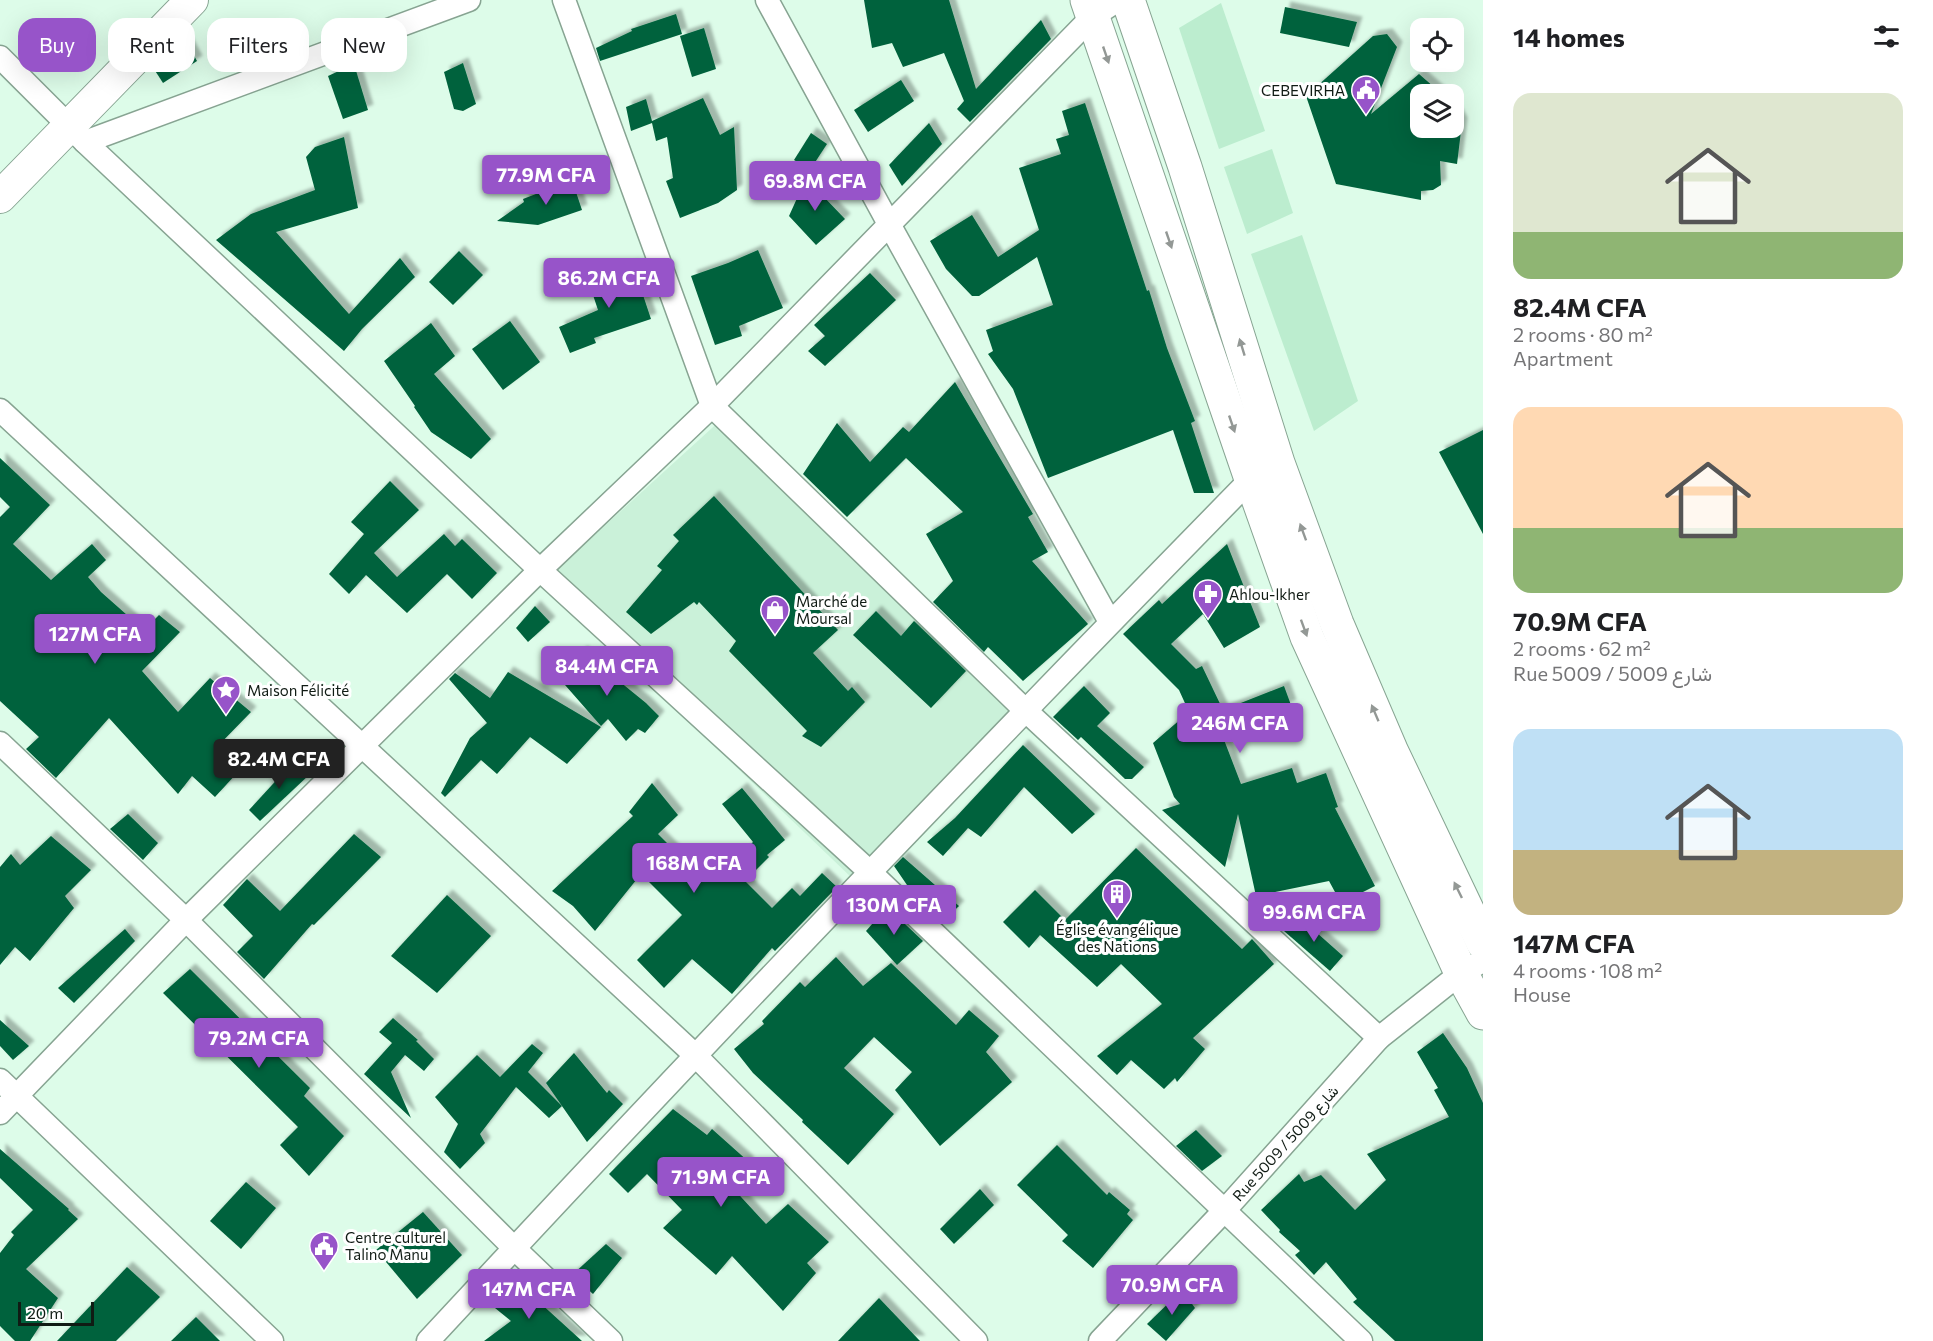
<!DOCTYPE html>
<html lang="en">
<head>
<meta charset="utf-8">
<style>
	body { margin:0; font-family:Commissioner,Vazirmatn,sans-serif; background:#f6f6f6; color:#202124; height:100vh; display:flex; flex-direction:column; font-size:22px; white-space:nowrap }
	* { box-sizing:border-box; margin:0 }
	p { font-size:20px; color:#757577 }
	.icon { flex:none; width:33px; height:33px; fill:none; stroke:currentColor; stroke-width:2; stroke-linecap:round; stroke-linejoin:round }
	.map { position:relative; flex:1; overflow:hidden }
	.sheet { display:flex; flex-direction:column; background:#fff; width:450px }
	.sheet>* { flex:none }
	.guide { position:absolute; left:18px; top:18px; width:570px; height:54px; display:flex; gap:12px }
	.buttons { position:absolute; left:1410px; top:18px; display:grid; gap:12px }
	.buttons a { display:grid; place-items:center; width:54px; height:54px; border-radius:12px; background:#fff; box-shadow:0 6px 24px #0002; font-size:30px }
	.scale { position:absolute; left:18px; bottom:15px; width:76px; box-sizing:border-box; padding-left:6px; border:3px solid #101b14; border-top:0; font-size:16px; line-height:21px; white-space:nowrap; color:#101b14; -webkit-text-stroke:4px #fff; paint-order:stroke }
	.price { position:absolute; translate:-50% -51px; padding:0 14px; border-radius:6px; background:#9754c9; color:#fff; font-size:20px; line-height:39px; filter:drop-shadow(0 2px 3px #0008) }
	.price::after { content:''; position:absolute; left:50%; top:36px; width:18px; height:14px; margin-left:-9px; background:inherit; clip-path:polygon(0 0,100% 0,50% 100%) }
	.price.active { background:#222; color:#fff }
	ul { padding:0; list-style:none }
	li { display:grid; align-content:center; gap:12px; height:318px; padding:0 30px }
	li span { display:grid; place-items:center; height:186px; border-radius:18px; color:#555 }
	li>.icon { margin-inline-start:auto }
	span .icon { width:108px; height:108px; fill:#fffc; stroke-width:1 }
	li b { font-size:26px }
	h2 { display:flex; justify-content:space-between; align-items:center; height:72px; padding:0 30px; font-size:26px }
	.chip { padding:0 21px; border-radius:18px; background:#fff; box-shadow:0 6px 24px #0002; font-size:21px; line-height:54px }
	.chip.active { background:#9754c9; color:#fff }
	main { display:flex; flex:1; min-height:0 }
	.map>svg:first-child { display:block }
</style>
</head>
<body>
<main>
<div class="map">
<svg width="1483" height="1341" viewBox="0 0 1483 1341">
	<defs>
		<filter id="shadow"><feDropShadow dx="5.5" dy="-5.5" stdDeviation="1.5" flood-color="#0004"/></filter>
	</defs>
	<rect width="100%" height="100%" fill="#ddfce9"/>
	<path fill="#caf1d9" d="M723,418L1029,711L854,880L543,582Z"/>
	<g fill="#bcedcf">
		<path d="M1221,3L1265,131L1219,149L1179,28Z"/>
		<path d="M1272,149L1293,213L1247,234L1224,167Z"/>
		<path d="M1302,235L1358,401L1314,431L1251,254Z"/>
	</g>
	<g fill="#06623c" filter="url(#shadow)">
		<path d="M864,0H949L976,89L1041,20L1051,39L970,122L957,109L964,101L944,53L903,67L892,43L872,48Z"/>
		<path d="M1285,7L1357,22L1349,47L1280,33Z"/>
		<path d="M676,14L682,34L600,61L596,48L632,31L631,29Z"/>
		<path d="M704,28L716,69L692,77L680,36Z"/>
		<path d="M1387,34L1397,47L1371,114L1419,74L1442,94H1420V128H1454V108L1462,123L1457,164L1440,161L1441,185L1433,190L1421,191V200L1336,184L1306,96L1373,36Z"/>
		<path d="M185,39L197,61L163,83L152,66Z"/>
		<path d="M463,63L476,104L463,111L454,109L444,72Z"/>
		<path d="M354,64L368,110L343,119L328,76Z"/>
		<path d="M901,80L914,101L868,132L854,110Z"/>
		<path d="M703,98L720,135L734,127L737,190L718,203L680,218L666,181L673,178L667,137L656,141L652,123L631,131L626,107L646,99L652,121Z"/>
		<path d="M1085,103L1147,291L1149,290L1167,348L1195,421L1191,423L1214,493H1194L1173,430L1048,478L1013,389L988,354L993,351L986,330L1053,305L1037,257L979,296H972L946,269L930,241L972,215L998,257L1039,230L1019,168L1061,154L1056,139L1069,135L1062,111Z"/>
		<path d="M929,123L942,144L902,186L889,165Z"/>
		<path d="M811,133L827,144L810,170L794,160Z"/>
		<path d="M344,137L358,208L276,232L349,314L400,258L415,277L362,329L344,351L216,240L251,214L315,190L306,157L315,147Z"/>
		<path d="M808,174L826,193L823,196L845,219L816,245L789,216Z"/>
		<path d="M572,180L582,210L538,225L497,221L524,202L523,199Z"/>
		<path d="M758,250L783,308L739,326L742,336L715,345L691,276L728,263Z"/>
		<path d="M459,251L483,275L453,305L429,282Z"/>
		<path d="M633,265L651,319L594,338L596,343L570,353L559,327L598,310L588,280Z"/>
		<path d="M870,273L896,300L825,366L808,351L825,336L814,325Z"/>
		<path d="M510,321L540,362L503,390L472,349Z"/>
		<path d="M431,323L455,356L434,374L491,439L471,459L431,432L414,407L415,406L384,361Z"/>
		<path d="M955,382L1033,514L1028,517L1048,552L1032,561L1088,624L1023,681L988,647L984,652L933,602L953,581L926,534L963,512L906,458L847,517L803,474L837,423L870,462L903,427L909,432Z"/>
		<path d="M1483,430V534L1439,452Z"/>
		<path d="M0,458L50,505L13,544L51,580L92,544L106,560L88,577L101,592L144,630L159,615L180,632L142,671L178,712L210,678L251,712L215,749L237,773L215,797L192,776L178,794L109,718L56,778L26,749L39,737L0,701V517L10,507L0,497Z"/>
		<path d="M390,481L419,510L374,553L397,577L444,534L455,546L462,539L497,573L472,599L447,574L407,613L366,575L349,594L329,574L364,534L351,522Z"/>
		<path d="M714,496L838,630L813,653L848,691L852,687L865,702L821,747L802,736L807,731L729,651L736,641L699,602L697,605L694,602L651,634L626,612L662,570L657,566L679,541L673,535Z"/>
		<path d="M1227,544L1260,627L1224,648L1203,614L1171,644L1196,669L1202,666L1223,710L1284,686L1291,705L1221,732L1241,784L1292,768L1297,783L1326,773L1338,807L1335,808L1375,886L1341,903L1329,881L1256,896L1238,814L1225,867L1162,810L1180,804L1174,797L1153,743L1189,712L1179,690L1123,634L1159,600L1162,604Z"/>
		<path d="M535,606L550,622L528,642L516,628Z"/>
		<path d="M876,611L901,636L914,621L966,671L931,708L853,635Z"/>
		<path d="M582,651L646,703L659,716L645,733L638,729L626,741L608,719L601,726L558,677Z"/>
		<path d="M508,672L601,727L567,764L530,737L497,774L481,760L445,797L441,793L470,738L487,723L449,679L455,673L490,698Z"/>
		<path d="M1084,686L1110,713L1097,726L1144,767L1132,779H1125L1081,737L1078,740L1053,717Z"/>
		<path d="M1023,745L1095,814L1072,834L1024,787L981,837L968,828L943,856L927,842L955,818Z"/>
		<path d="M294,761L310,774L260,821L249,810Z"/>
		<path d="M652,783L678,815L658,834L690,866L695,860L715,880L753,842L722,804L742,788L785,840L767,855L769,857L745,881L772,908L792,888L800,896L822,873L837,887L775,951L772,948L732,994L692,959L664,988L637,960L682,915L641,874L595,931L573,906L552,891L633,816L629,812Z"/>
		<path d="M128,814L158,843L143,860L110,829Z"/>
		<path d="M354,834L381,857L314,925L312,924L264,979L237,952L253,936L223,905L247,879L280,911Z"/>
		<path d="M51,836L91,870L65,896L74,908L30,961L15,947L0,965V867L11,854L20,865Z"/>
		<path d="M1136,848L1242,949L1252,939L1274,964L1193,1038L1205,1049L1177,1082L1175,1078L1164,1089L1131,1060L1117,1075L1097,1056L1162,1004L1121,964L1097,987L1040,935L1029,948L1003,922L1035,890L1065,920Z"/>
		<path d="M903,857L959,906L942,922L905,887L907,885L894,866Z"/>
		<path d="M447,895L491,936L437,993L391,956Z"/>
		<path d="M887,907L923,941L897,965L866,931Z"/>
		<path d="M1298,916L1343,956L1330,971L1284,931Z"/>
		<path d="M125,929L135,941L74,1003L58,988Z"/>
		<path d="M836,957L863,986L891,963L956,1025L969,1010L999,1036L986,1052L1012,1082L940,1146L895,1090L912,1072L874,1037L844,1068L894,1114L848,1165L802,1122L803,1120L753,1073L734,1049L764,1024L762,1021L800,982L805,987Z"/>
		<path d="M190,969L310,1088L304,1096L344,1136L309,1176L280,1145L298,1127L163,993Z"/>
		<path d="M393,1018L418,1040L416,1041L434,1059L424,1071L405,1055L391,1072L411,1118L364,1074L392,1043L379,1032Z"/>
		<path d="M0,1020L29,1046L13,1060L0,1046Z"/>
		<path d="M1443,1033L1467,1068L1483,1103V1341H1395L1353,1302L1357,1299L1326,1262L1314,1275L1295,1255L1300,1251L1279,1232L1280,1230L1261,1210L1299,1174L1304,1182L1321,1175L1355,1210L1386,1180L1367,1154L1449,1117L1434,1090L1438,1088L1417,1052Z"/>
		<path d="M532,1044L543,1053L528,1072L562,1106L549,1118L516,1087L480,1134L485,1143L460,1169L444,1152L458,1124L435,1097L477,1055L500,1077Z"/>
		<path d="M574,1053L607,1093L609,1090L623,1104L587,1142L546,1083Z"/>
		<path d="M673,1109L707,1135L712,1129L749,1162L730,1185L766,1224L788,1204L829,1242L807,1263L816,1273L783,1311L732,1256L716,1275L663,1228L682,1210L647,1174L628,1193L609,1174Z"/>
		<path d="M1196,1130L1222,1156L1202,1171L1176,1146Z"/>
		<path d="M1057,1145L1107,1195L1109,1192L1130,1210L1127,1214L1133,1220L1093,1268L1062,1241L1068,1235L1017,1185Z"/>
		<path d="M0,1149L69,1209L68,1210L78,1219L26,1269L58,1298L30,1341H15L0,1326V1253L14,1235L11,1232L33,1210L0,1178Z"/>
		<path d="M246,1182L276,1208L241,1249L210,1221Z"/>
		<path d="M980,1189L994,1205L954,1244L940,1229Z"/>
		<path d="M423,1212L462,1255L417,1299L376,1250Z"/>
		<path d="M606,1244L622,1258L593,1294L572,1275Z"/>
		<path d="M127,1267L160,1297L116,1341H57Z"/>
		<path d="M516,1281L582,1341H484L511,1321L495,1308Z"/>
		<path d="M1182,1290L1195,1308L1166,1341L1147,1324Z"/>
		<path d="M879,1298L920,1341H838Z"/>
		<path d="M196,1317L220,1341H171Z"/>
	</g>
	<g fill="none" stroke-linecap="round" stroke-linejoin="round">
		<g stroke="#87a492" stroke-width="25">
			<g id="street">
				<path d="M564,0L712,406L1025,710L1379,1038"/>
				<path d="M767,0L889,224L1110,622"/>
				<path d="M0,57L85,142L540,570L870,872L1361,1341"/>
				<path d="M85,142L469,0"/>
				<path d="M0,410L695,1055L976,1341"/>
				<path d="M0,743L186,920L514,1248L611,1341"/>
				<path d="M0,1080L272,1341"/>
				<path d="M0,1113L186,920L540,570L712,406L1092,17L1118,0"/>
				<path d="M428,1341C698,1050 973,763 1251,479L1261,473"/>
				<path d="M1100,1341L1224,1211L1379,1038L1461,973L1483,961"/>
			</g>
		</g>
		<g stroke="#87a492" stroke-width="34">
			<path id="secondary" d="M0,197L192,0"/>
		</g>
		<g stroke="#87a492" stroke-width="35">
			<g id="primary">
				<path d="M1087,0L1251,479L1307,637L1461,973L1483,1013"/>
				<path d="M1128,0L1185,167L1278,463L1337,624L1391,750L1483,943"/>
			</g>
		</g>
		<use href="#street" stroke="#fff" stroke-width="22"/>
		<use href="#secondary" stroke="#fff" stroke-width="32"/>
		<use href="#primary" stroke="#fff" stroke-width="33"/>
	</g>
	<defs><path id="oneway-solid" d="M-6-.8H1V-3.2L6.5 0L1 3.2V.8H-6Z" transform="scale(1.5)"/></defs>
	<g fill="#939895">
		<use href="#oneway-solid" transform="translate(1106 55) rotate(71)"/>
		<use href="#oneway-solid" transform="translate(1169 240) rotate(71)"/>
		<use href="#oneway-solid" transform="translate(1242 347) rotate(-107)"/>
		<use href="#oneway-solid" transform="translate(1232 424) rotate(71)"/>
		<use href="#oneway-solid" transform="translate(1303 532) rotate(-110)"/>
		<use href="#oneway-solid" transform="translate(1304 628) rotate(70)"/>
		<use href="#oneway-solid" transform="translate(1375 713) rotate(-113)"/>
		<use href="#oneway-solid" transform="translate(1458 890) rotate(-116)"/>
	</g>
	<defs>
		<g id="civic-pin" transform="scale(1.5)"><path d="M0 17L-7.5 6A9.5 9.5 0 1 1 7.5 6Z" fill="#9754c9" stroke="#fff"/><path d="M-.6-6.5H3V-4.5H.6V-3L4-1V1h2V6H-6V1h2V-1L-.6-3ZM-1.2 2.5V6h2.4V2.5Z" fill="#fff"/></g>
		<g id="pharmacy-pin" transform="scale(1.5)"><path d="M0 17L-7.5 6A9.5 9.5 0 1 1 7.5 6Z" fill="#9754c9" stroke="#fff"/><path d="M-2-6h4v4h4v4h-4v4h-4v-4h-4v-4h4Z" fill="#fff"/></g>
		<g id="shop-pin" transform="scale(1.5)"><path d="M0 17L-7.5 6A9.5 9.5 0 1 1 7.5 6Z" fill="#9754c9" stroke="#fff"/><path d="M-5-2.5h2.3a2.7 3.5 0 0 1 5.4 0H5L5.5 6h-11ZM-1.5-2.5h3a1.5 2.3 0 0 0-3 0Z" fill="#fff"/></g>
		<g id="sight-pin" transform="scale(1.5)"><path d="M0 17L-7.5 6A9.5 9.5 0 1 1 7.5 6Z" fill="#9754c9" stroke="#fff"/><path d="M0-6L1.8-2.2L6-1.7L2.9 1.2L3.7 5.4L0 3.3L-3.7 5.4L-2.9 1.2L-6-1.7L-1.8-2.2Z" fill="#fff"/></g>
		<g id="building-pin" transform="scale(1.5)"><path d="M0 17L-7.5 6A9.5 9.5 0 1 1 7.5 6Z" fill="#9754c9" stroke="#fff"/><path d="M-4-6H4V6H1V3H-1V6H-4ZM-2.5-4.3h1.7v1.8h-1.7ZM.8-4.3h1.7v1.8H.8ZM-2.5-1h1.7V.8h-1.7ZM.8-1h1.7V.8H.8Z" fill="#fff"/></g>
	</defs>
	<g fill-rule="evenodd">
		<use href="#civic-pin" x="1366" y="90"/>
		<use href="#pharmacy-pin" x="1208" y="594"/>
		<use href="#shop-pin" x="775" y="610"/>
		<use href="#sight-pin" x="226" y="690"/>
		<use href="#building-pin" x="1117" y="894"/>
		<use href="#civic-pin" x="324" y="1246"/>
	</g>
	<g text-anchor="middle" dominant-baseline="central" stroke-width="6" stroke-linejoin="round" paint-order="stroke">
		<g font-size="15" fill="#101b14" stroke="#fff" text-anchor="start">
			<text x="1345" y="90" text-anchor="end">CEBEVIRHA</text>
			<text x="1229" y="594">Ahlou-lkher</text>
			<text x="796" y="601">Marché de<tspan x="796" dy="17">Moursal</tspan></text>
			<text x="247" y="690">Maison Félicité</text>
			<text x="1117" y="929" text-anchor="middle">Église évangélique<tspan x="1117" dy="17">des Nations</tspan></text>
			<text x="345" y="1237">Centre culturel<tspan x="345" dy="17">Talino Manu</tspan></text>
		</g>
		<g font-size="15" fill="#101b14" stroke="#fff">
			<text transform="translate(1285 1143) rotate(-48)">Rue 5009 / شارع 5009</text>
		</g>
	</g>
</svg>
<div class="buttons">
<a><svg class="icon" aria-label="locate" viewBox="0 0 24 24"><circle cx="12" cy="12" r="6"/><path d="M12 2v4M12 18v4M2 12h4M18 12h4"/></svg></a>
<a><svg class="icon" aria-label="layers" viewBox="0 0 24 24"><path d="M12 4l9 5-9 5-9-5zM3 14l9 5 9-5"/></svg></a>
</div>
<div class="scale">20 m</div>
<b class="price" style="left:546px;top:206px">77.9M CFA</b>
<b class="price" style="left:815px;top:212px">69.8M CFA</b>
<b class="price" style="left:609px;top:309px">86.2M CFA</b>
<b class="price" style="left:95px;top:665px">127M CFA</b>
<b class="price" style="left:607px;top:697px">84.4M CFA</b>
<b class="price" style="left:1240px;top:754px">246M CFA</b>
<b class="price active" style="left:279px;top:790px">82.4M CFA</b>
<b class="price" style="left:694px;top:894px">168M CFA</b>
<b class="price" style="left:894px;top:936px">130M CFA</b>
<b class="price" style="left:1314px;top:943px">99.6M CFA</b>
<b class="price" style="left:259px;top:1069px">79.2M CFA</b>
<b class="price" style="left:721px;top:1208px">71.9M CFA</b>
<b class="price" style="left:1172px;top:1316px">70.9M CFA</b>
<b class="price" style="left:529px;top:1320px">147M CFA</b>
<div class="guide">
<a class="chip active">Buy</a>
<a class="chip">Rent</a>
<a class="chip">Filters</a>
<a class="chip">New</a>
</div>
</div>
<section class="sheet">
<h2>14 homes<svg class="icon" aria-label="filters" viewBox="0 0 24 24"><path d="M4 7h16M4 17h16"/><circle cx="9" cy="7" r="2"/><circle cx="15" cy="17" r="2"/></svg></h2>
<ul>
<li><span style="background:linear-gradient(#dfe7d0 75%,#8fb573 0)"><svg class="icon" aria-label="home" viewBox="0 0 24 24"><path d="M3 11l9-7 9 7M6 9v11h12V9"/></svg></span><div><b>82.4M CFA</b><p>2 rooms · 80 m²</p><p>Apartment</p></div></li>
<li><span style="background:linear-gradient(#ffd9b3 65%,#8fb573 0)"><svg class="icon" aria-label="home" viewBox="0 0 24 24"><path d="M3 11l9-7 9 7M6 9v11h12V9"/></svg></span><div><b>70.9M CFA</b><p>2 rooms · 62 m²</p><p>Rue 5009 / شارع 5009</p></div></li>
<li><span style="background:linear-gradient(#bfe0f5 65%,#c2b280 0)"><svg class="icon" aria-label="home" viewBox="0 0 24 24"><path d="M3 11l9-7 9 7M6 9v11h12V9"/></svg></span><div><b>147M CFA</b><p>4 rooms · 108 m²</p><p>House</p></div></li>
</ul>
</section>
</main>
</body>
</html>
